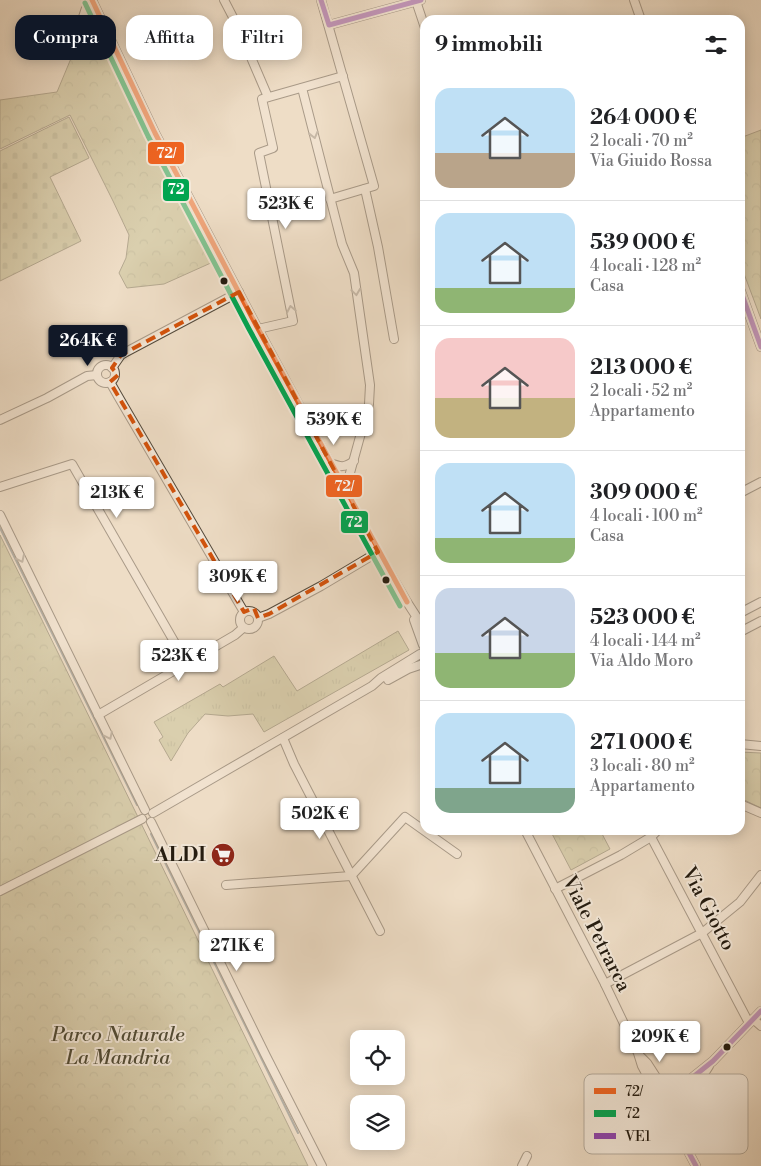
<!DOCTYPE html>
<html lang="it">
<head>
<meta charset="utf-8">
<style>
	body { margin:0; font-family:"Libre Bodoni",serif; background:#f2f2f2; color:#202124; height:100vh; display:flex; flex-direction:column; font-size:19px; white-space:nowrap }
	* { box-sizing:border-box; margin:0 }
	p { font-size:16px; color:#757577 }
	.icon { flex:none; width:28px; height:28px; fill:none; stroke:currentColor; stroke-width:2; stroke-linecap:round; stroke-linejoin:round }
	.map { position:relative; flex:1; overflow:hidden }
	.drawer { position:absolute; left:420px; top:15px; width:325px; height:820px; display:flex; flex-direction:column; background:#fff; border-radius:15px; box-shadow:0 2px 12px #0003 }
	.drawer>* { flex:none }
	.banner { position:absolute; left:15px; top:15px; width:330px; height:45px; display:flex; gap:10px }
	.tools { position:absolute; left:350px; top:1030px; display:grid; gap:10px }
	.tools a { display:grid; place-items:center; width:55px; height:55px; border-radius:10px; background:#fff; box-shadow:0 2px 12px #0003; font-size:25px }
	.price { position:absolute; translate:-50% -42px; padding:0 11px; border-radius:5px; background:#fff; color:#222; font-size:16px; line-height:32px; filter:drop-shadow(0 1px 2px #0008) }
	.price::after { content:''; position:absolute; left:50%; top:30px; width:15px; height:11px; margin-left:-8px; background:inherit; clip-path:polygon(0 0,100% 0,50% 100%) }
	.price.current { background:#111827; color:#fff }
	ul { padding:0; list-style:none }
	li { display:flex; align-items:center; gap:15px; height:125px; padding:0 15px }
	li+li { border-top:1px solid #e0e0e0 }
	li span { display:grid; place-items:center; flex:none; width:140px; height:100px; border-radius:15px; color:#555 }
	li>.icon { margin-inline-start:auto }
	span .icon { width:60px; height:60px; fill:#fffc; stroke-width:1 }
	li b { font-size:21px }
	h2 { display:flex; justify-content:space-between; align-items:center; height:60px; padding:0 15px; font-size:21px }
	.pill { padding:0 18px; border-radius:15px; background:#fff; box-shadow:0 2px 12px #0003; font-size:18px; line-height:45px }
	.pill.current { background:#111827; color:#fff }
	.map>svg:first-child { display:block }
</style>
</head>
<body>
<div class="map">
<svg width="761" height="1166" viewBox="0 0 761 1166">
	<defs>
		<pattern id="grass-tufts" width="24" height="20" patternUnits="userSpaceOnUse" patternTransform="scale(1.25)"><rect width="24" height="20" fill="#c0bf90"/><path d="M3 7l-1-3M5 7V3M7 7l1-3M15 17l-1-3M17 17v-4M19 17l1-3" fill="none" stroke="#a5a47b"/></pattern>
		<pattern id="cemetery-stones" width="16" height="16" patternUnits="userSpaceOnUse" patternTransform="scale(1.25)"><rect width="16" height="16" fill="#c0bf90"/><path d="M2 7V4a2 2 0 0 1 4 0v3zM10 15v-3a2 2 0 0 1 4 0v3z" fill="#a5a47b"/></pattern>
		<pattern id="park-crowns" width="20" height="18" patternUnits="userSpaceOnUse" patternTransform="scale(1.25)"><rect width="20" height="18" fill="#c0bf90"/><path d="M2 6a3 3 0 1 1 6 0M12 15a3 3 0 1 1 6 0" fill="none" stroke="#a5a47b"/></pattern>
	</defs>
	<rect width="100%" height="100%" fill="#eeddc6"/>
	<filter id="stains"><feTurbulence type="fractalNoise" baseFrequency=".004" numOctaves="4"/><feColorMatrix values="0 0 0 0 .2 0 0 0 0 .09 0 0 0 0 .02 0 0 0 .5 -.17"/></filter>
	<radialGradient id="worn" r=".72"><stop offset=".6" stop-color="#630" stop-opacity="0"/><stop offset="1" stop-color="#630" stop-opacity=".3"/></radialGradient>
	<path fill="url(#grass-tufts)" stroke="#716c50" d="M398,631L409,650L264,732L253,714L228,716L205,714L188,733L171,761L159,740L163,737L154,722L220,684L223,687L274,656L297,691Z"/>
	<path fill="url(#cemetery-stones)" stroke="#716c50" d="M69,117L89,158L50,177L81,241L0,281V151Z"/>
	<g fill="url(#park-crowns)" stroke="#716c50">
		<path d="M91,18L213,262L164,284L127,288L119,273L126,258L129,235L113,201L70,115L0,149V100L57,92L82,32Z"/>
		<path d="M761,130V319L740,263V138Z"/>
		<path d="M0,535L41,618L308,1166H0Z"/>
		<path d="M740,752L761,753V808L740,798Z"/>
		<path d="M550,830H600L610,849L571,870Z"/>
	</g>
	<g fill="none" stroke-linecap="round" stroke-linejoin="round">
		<g stroke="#6e797a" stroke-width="2">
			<path d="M0,528L137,805"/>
			<path d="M151,834L298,1133"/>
		</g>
		<g stroke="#554b3d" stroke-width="10">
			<g id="minor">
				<path d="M92,0L155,133L256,325L378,552L407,602L425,630"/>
				<path d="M224,0L237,25L268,97"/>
				<path d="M321,0L374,186L330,199"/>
				<path d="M634,0L641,20"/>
				<path d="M416,1L425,28"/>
				<path d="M329,25L421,0"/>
				<path d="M80,26L86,8L93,0"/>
				<path d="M302,88L342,244L354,273L370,385L369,404L345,491"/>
				<path d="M365,189L378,247L394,339"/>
				<path d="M740,289L761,347"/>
				<path d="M258,329L293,321L259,153L273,148L262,99L343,76"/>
				<circle cx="106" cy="374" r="9"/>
				<path d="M112,368L121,355L126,352L239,292"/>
				<path d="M110,382L118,396L244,612"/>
				<path d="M0,420L47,398L87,376L97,375"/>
				<path d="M330,463C341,467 344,468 354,461"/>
				<path d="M0,487L72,464L187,664"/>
				<path d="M740,493L761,482"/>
				<path d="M0,515L145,810"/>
				<circle cx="249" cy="620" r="9"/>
				<path d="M740,613L761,602"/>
				<path d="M258,618L269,614L321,586L378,552"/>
				<path d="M414,620L423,645"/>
				<path d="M740,632L761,621"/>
				<path d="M388,680L408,669L423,664"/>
				<path d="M98,715L235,635L243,628"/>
				<path d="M283,738L294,764L380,931"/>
				<path d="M740,744L761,746"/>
				<path d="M740,804L761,813"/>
				<path d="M153,813L372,686L381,678L420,654"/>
				<path d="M151,822L266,1056L322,1166"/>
				<path d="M525,830L605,984L638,1053L642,1066L651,1083L663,1093"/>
				<path d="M651,837L749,1023"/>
				<path d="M226,885L351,876L405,817L457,854"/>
				<path d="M555,889L621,855L651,837L658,830"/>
				<path d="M0,891L142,819"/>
				<path d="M605,984L702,933L740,902L761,875"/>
				<path d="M753,1019L761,1026"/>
				<path d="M639,1055L647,1063L656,1077L668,1088"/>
				<path d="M678,1089L713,1061L761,1011"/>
				<path d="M681,1095L678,1089C673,1087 669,1086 665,1092C660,1099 668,1108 676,1104C681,1102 680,1098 682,1095C685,1091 690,1088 694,1084C700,1079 705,1073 709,1066"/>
				<path d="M677,1104L679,1122L682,1133"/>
				<path d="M670,1105L673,1123L696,1166"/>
				<path d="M522,1166L527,1156"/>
			</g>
		</g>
		<use href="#minor" stroke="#f4e9da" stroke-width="8"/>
		<g stroke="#f4e9da" stroke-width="9">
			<path id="bus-1" d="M92,0L155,133L256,325L407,602"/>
		</g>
		<g stroke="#f4e9da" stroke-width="9">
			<path id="bus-2" d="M85,3L148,136L249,329L400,606"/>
		</g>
		<g stroke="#f4e9da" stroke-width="9">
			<g id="bus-3">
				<path d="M321,0L329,25L421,0"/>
				<path d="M740,289L761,347"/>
				<path d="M696,1166L673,1123L670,1105L665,1100L663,1093C668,1088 671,1086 678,1089L713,1061L761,1011"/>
			</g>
		</g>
		<use href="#bus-1" stroke="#f26522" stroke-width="5"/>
		<use href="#bus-2" stroke="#00a651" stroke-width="5"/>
		<use href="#bus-3" stroke="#8e44ad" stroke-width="5"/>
	</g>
	<defs><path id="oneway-chevron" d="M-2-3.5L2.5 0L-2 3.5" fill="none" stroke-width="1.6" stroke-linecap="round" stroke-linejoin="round" transform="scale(1.25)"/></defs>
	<g stroke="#968c7f">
		<use href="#oneway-chevron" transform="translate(314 135) rotate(76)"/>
		<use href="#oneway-chevron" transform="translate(356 292) rotate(82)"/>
		<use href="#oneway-chevron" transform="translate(291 309) rotate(-101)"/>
		<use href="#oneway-chevron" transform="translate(21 559) rotate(64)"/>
		<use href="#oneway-chevron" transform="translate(109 736) rotate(64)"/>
	</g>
	<path d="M0 0H761V1166H0ZM239,292L378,552L269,614L258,618L254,608L244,612L110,382L118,375L112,368L121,355Z" fill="#eeddc6" fill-opacity=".55" fill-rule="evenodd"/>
	<path fill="none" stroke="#d4530c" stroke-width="4" stroke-dasharray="10 6" stroke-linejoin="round" d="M239,292L378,552L269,614L258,618L254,608L244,612L110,382L118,375L112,368L121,355Z"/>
	<defs>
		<g id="supermarket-disc" transform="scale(1.25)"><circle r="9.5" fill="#8f2418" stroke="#f4e9da"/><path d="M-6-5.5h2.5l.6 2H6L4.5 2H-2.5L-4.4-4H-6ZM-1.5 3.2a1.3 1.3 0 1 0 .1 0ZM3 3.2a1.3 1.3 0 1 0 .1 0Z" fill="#fff"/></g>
	</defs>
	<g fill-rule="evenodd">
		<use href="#supermarket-disc" x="223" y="855"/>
	</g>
	<g fill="#221a0f" stroke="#f4e9da" stroke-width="2">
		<circle cx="224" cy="281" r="4.5"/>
		<circle cx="386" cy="580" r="4.5"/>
		<circle cx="727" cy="1047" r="4.5"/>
	</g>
	<g text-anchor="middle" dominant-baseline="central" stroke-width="4" stroke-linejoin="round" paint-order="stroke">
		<g font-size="20" font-weight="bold" fill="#221a0f" stroke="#f4e9da" text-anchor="end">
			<text x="206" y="855">ALDI</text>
		</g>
		<g font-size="20" fill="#221a0f" stroke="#f4e9da">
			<text transform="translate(708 909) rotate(62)">Via Giotto</text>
			<text transform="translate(596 934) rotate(63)">Viale Petrarca</text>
		</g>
		<g font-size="20" font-style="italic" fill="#514c36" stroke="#f4e9da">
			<text x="118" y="1035">Parco Naturale<tspan x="118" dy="23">La Mandria</tspan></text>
		</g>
	</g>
	<rect x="584" y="1074" width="164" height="80" rx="8" fill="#f4e9da" stroke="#b5ab9d" stroke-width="1"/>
	<rect x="594" y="1088" width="22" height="6" fill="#f26522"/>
	<rect x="594" y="1110" width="22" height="7" fill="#00a651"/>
	<rect x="594" y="1133" width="22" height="6" fill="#8e44ad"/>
	<g font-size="14" fill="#221a0f">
		<text x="625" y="1096">72/</text>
		<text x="625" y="1118">72</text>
		<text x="625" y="1141">VE1</text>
	</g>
	<g stroke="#f4e9da" stroke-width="2">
		<rect x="147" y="141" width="38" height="24" rx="5" fill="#f26522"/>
		<rect x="162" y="178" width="28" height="24" rx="5" fill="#00a651"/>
		<rect x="325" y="474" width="38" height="24" rx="5" fill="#f26522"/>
		<rect x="340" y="510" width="29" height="24" rx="5" fill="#00a651"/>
	</g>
	<g font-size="14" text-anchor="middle" font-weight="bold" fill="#fff">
		<text x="166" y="158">72/</text>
		<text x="176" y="194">72</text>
		<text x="344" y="491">72/</text>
		<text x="354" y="527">72</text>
	</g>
	<rect width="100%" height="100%" filter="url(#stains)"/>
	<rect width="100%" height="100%" fill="url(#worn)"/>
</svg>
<div class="tools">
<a><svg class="icon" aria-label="locate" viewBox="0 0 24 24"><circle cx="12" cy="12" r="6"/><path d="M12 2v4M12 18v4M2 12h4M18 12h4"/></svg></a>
<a><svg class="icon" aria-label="layers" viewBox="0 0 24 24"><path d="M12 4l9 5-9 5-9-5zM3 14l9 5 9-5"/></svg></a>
</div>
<b class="price" style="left:286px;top:230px">523K €</b>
<b class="price current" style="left:88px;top:367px">264K €</b>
<b class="price" style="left:334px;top:446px">539K €</b>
<b class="price" style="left:117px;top:519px">213K €</b>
<b class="price" style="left:238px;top:603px">309K €</b>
<b class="price" style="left:179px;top:682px">523K €</b>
<b class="price" style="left:320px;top:840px">502K €</b>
<b class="price" style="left:237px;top:972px">271K €</b>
<b class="price" style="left:660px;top:1063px">209K €</b>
<div class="banner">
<a class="pill current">Compra</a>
<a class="pill">Affitta</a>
<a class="pill">Filtri</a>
</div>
<section class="drawer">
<h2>9 immobili<svg class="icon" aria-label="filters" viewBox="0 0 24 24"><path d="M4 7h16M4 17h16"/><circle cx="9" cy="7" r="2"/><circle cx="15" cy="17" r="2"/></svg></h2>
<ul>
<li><span style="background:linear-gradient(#bfe0f5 65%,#b9a48a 0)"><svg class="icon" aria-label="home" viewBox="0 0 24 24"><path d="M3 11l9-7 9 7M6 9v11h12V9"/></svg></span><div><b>264 000 €</b><p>2 locali · 70 m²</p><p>Via Giuido Rossa</p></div></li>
<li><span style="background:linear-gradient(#bfe0f5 75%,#8fb573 0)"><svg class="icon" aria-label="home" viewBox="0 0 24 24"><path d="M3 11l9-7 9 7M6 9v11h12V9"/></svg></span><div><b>539 000 €</b><p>4 locali · 128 m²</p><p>Casa</p></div></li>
<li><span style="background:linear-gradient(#f6c9c9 60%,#c2b280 0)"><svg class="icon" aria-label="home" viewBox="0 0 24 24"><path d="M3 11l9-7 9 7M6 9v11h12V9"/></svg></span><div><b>213 000 €</b><p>2 locali · 52 m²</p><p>Appartamento</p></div></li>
<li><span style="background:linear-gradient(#bfe0f5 75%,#8fb573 0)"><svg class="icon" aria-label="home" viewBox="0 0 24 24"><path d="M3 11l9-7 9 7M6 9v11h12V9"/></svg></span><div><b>309 000 €</b><p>4 locali · 100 m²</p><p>Casa</p></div></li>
<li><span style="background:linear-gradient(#c9d6e8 65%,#8fb573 0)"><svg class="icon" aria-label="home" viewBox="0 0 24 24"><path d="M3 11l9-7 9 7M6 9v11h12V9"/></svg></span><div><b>523 000 €</b><p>4 locali · 144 m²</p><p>Via Aldo Moro</p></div></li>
<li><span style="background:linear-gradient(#bfe0f5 75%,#7fa58c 0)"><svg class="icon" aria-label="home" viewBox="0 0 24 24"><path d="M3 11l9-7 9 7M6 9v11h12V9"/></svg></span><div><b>271 000 €</b><p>3 locali · 80 m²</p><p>Appartamento</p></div></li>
</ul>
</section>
</div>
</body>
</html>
